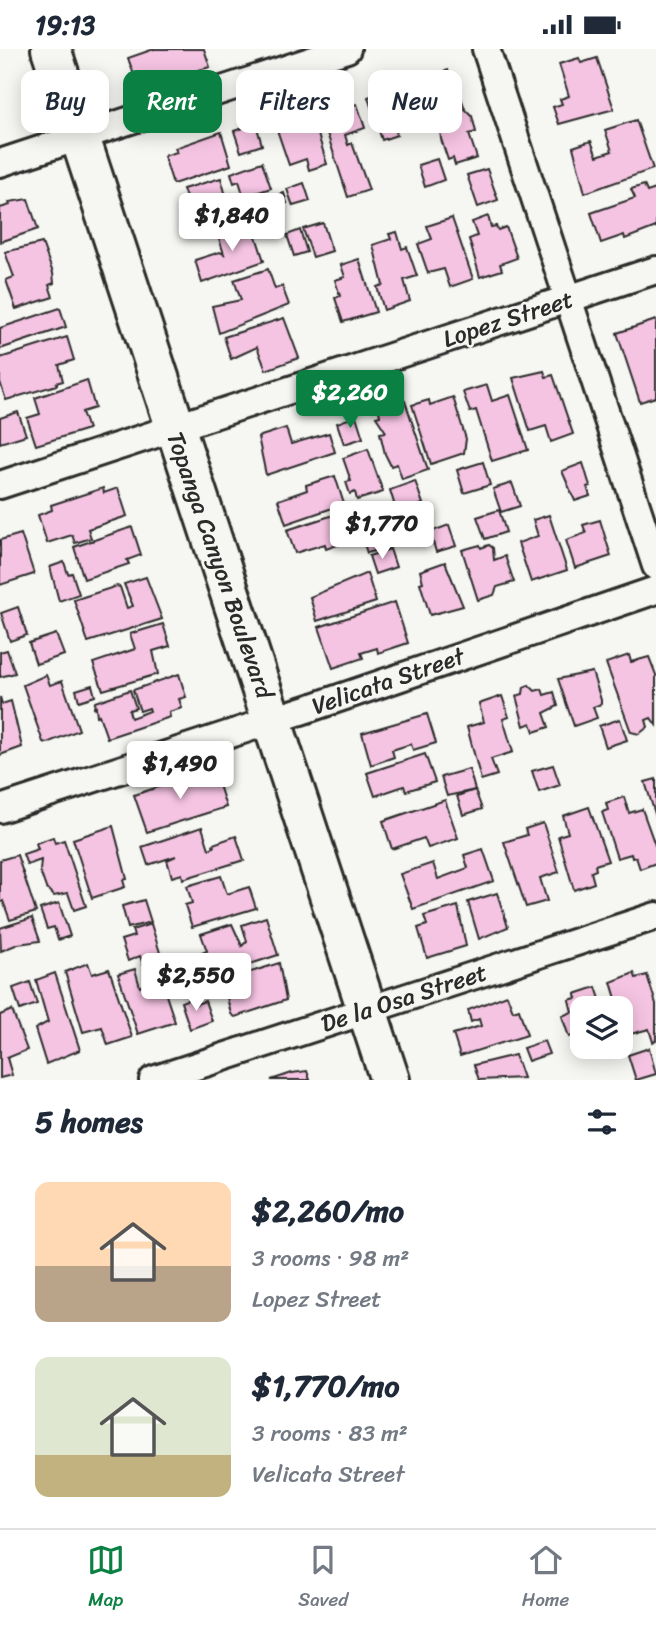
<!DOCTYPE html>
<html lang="en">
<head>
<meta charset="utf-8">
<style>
	body { margin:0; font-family:Sriracha,sans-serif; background:#f6f6f7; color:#1f2937; height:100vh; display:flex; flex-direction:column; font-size:26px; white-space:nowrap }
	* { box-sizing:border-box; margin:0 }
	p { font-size:23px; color:#747a83 }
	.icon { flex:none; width:38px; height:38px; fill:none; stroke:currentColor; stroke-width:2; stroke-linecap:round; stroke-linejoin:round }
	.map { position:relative; height:1031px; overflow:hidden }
	.panel { display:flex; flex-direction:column; background:#fff; flex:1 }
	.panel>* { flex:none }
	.banner { position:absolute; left:21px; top:21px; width:614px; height:63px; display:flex; gap:14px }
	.fabs { position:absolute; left:570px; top:947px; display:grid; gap:14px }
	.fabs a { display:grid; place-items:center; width:63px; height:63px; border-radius:14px; background:#fff; box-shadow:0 4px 18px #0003; font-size:35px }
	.price { position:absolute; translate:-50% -60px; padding:0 16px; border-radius:7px; background:#fff; color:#222; font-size:23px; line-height:46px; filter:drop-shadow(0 2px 4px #0008) }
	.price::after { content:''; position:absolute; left:50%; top:42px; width:21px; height:16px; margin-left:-10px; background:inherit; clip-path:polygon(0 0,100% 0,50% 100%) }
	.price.current { background:#0b8043; color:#fff }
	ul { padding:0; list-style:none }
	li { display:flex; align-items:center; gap:21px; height:175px; padding:0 35px }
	li span { display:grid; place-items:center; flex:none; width:196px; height:140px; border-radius:14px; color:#555 }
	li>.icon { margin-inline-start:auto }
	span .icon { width:84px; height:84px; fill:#fffc; stroke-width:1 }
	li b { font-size:30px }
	h2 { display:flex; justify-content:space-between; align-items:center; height:84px; padding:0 35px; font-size:30px }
	.tag { padding:0 24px; border-radius:14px; background:#fff; box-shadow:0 4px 18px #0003; font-size:24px; line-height:63px }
	.tag.current { background:#0b8043; color:#fff }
	.status { display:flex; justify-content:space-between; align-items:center; height:49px; padding:0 35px; background:#fff; direction:ltr }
	.status svg { height:19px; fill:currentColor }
	.dock { display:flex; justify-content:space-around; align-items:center; height:98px; border-top:2px solid #e0e1e3; background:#fff; font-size:19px; color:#747a83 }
	.dock a { display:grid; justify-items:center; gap:4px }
	.dock .current { color:#0b8043 }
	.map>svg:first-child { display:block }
</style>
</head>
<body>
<div class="status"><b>19:13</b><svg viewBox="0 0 49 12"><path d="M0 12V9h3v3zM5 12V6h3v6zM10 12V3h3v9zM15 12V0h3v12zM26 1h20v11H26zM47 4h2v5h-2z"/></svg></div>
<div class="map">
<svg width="656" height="1031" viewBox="0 0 656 1031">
	<rect width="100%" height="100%" fill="#f6f6f2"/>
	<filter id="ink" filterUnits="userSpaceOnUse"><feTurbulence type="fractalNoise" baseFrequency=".0143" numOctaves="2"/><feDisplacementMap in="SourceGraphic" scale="14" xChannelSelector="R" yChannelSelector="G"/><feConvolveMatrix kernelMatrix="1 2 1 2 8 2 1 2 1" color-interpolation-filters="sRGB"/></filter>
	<g filter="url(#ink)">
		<g fill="#f6c4e3" stroke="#2b2b2b" stroke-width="2">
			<path d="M154,0H204L210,18L138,37L128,9Z"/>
			<path d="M579,9L581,14L597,9L614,60L559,75L553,58L562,55L560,50L569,47L559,15Z"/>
			<path d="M448,21L456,44L459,43L465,60L472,67L476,83L469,85L477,109L455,116L453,109L448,111L441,90L440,81L447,78L431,28Z"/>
			<path d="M394,38L396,41L404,39L414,72L395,78L397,86L382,91L368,48Z"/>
			<path d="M357,55L365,79L345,86L348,96L352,94L369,141L348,148L321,66Z"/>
			<path d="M312,66L327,115L309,121L306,110L289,116L276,78Z"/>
			<path d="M636,71L653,120L585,144L573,98L591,92L597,107L612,102L605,81Z"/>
			<path d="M256,75L262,96L241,103L234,82Z"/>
			<path d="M221,83L231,116L173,135L164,107L177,103L175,99Z"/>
			<path d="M437,110L444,131L425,138L418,116Z"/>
			<path d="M262,113L271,139L244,148L239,132L234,134L231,124Z"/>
			<path d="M487,120L498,151L478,158L467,126Z"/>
			<path d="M221,129L231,165L205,174L201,160L191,163L183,140Z"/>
			<path d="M304,134L310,152L293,157L287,140Z"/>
			<path d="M644,136L647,143L656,140V178L625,190L624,186L601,194L591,164L635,149L631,140Z"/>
			<path d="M284,144L287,154L270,159L267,149Z"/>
			<path d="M28,150L38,180L0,193V159L10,156L9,153Z"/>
			<path d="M488,167L491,178L496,177L498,181L506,178L517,209L500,215L502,221L480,228L469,190L477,187L472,173Z"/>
			<path d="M452,169L473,230L450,238L444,220L428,224L418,195L432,190L427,177Z"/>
			<path d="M251,172L264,212L202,234L195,211L220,203L224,205L217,183Z"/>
			<path d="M323,174L332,202L313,208L303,180Z"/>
			<path d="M300,181L307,203L294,207L287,186Z"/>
			<path d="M397,183L402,200L407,198L417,227L404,231L410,252L384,261L377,238L383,236L373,196L391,190L389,185Z"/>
			<path d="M42,194L53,224L54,234L49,236L53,248L16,260L6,231L14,228L5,203Z"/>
			<path d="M359,210L376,263L343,273L335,249L340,247L335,231L345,228L341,216Z"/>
			<path d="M268,220L275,240L282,237L289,256L219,284L212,257L241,251L234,231Z"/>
			<path d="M60,259L66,278L0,300V279Z"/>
			<path d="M284,269L299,309L266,321L257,298L231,310L224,288Z"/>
			<path d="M656,271V348L640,353L617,284Z"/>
			<path d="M67,288L74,311L59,316L63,332L56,334L57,336L6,351L0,333V309Z"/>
			<path d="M544,322L546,328L553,326L573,385L551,393L546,377L530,382L513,329Z"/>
			<path d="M87,331L95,359L82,363L88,380L36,396L27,369L40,365L35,349Z"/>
			<path d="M487,336L492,352L510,346L528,401L492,412L476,361L470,363L463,343Z"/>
			<path d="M453,348L466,390L464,404L431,415L412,356L429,351L430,356Z"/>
			<path d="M405,352L428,421L402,430L397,415L391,417L385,405L380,384L386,383L376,368L380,367L379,361Z"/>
			<path d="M18,363L26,386L0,394V369Z"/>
			<path d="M356,367L363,389L344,395L337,374Z"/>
			<path d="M286,379L291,395L329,384L335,403L266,426L258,388Z"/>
			<path d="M368,400L383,443L357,451L355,443L350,445L346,433L351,432L343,409Z"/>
			<path d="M483,413L490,436L464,444L457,421Z"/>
			<path d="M583,414L590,437L587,438L590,447L575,452L562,422Z"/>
			<path d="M335,427L344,455L286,475L278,451L307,441L306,436Z"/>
			<path d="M415,432L423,455L397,464L390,441Z"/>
			<path d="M512,434L520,457L501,463L493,440Z"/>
			<path d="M103,439L104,444L118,439L127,467L88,480L91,489L75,494L72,486L47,494L38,466L52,461L51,456Z"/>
			<path d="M499,461L506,483L485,490L477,468Z"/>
			<path d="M346,462L348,468L358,465L363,480L353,483L355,490L326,500L325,495L295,504L287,481Z"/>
			<path d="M549,466L567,521L531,533L518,494L538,487L533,471Z"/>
			<path d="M600,471L611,507L575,519L566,491L586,484L583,476Z"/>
			<path d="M449,476L456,497L436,503L430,483Z"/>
			<path d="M383,477L389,498L367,504L361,485Z"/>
			<path d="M132,478L141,506L127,511L129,515L84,530L74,498Z"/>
			<path d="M21,485L34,525L0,536V491Z"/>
			<path d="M480,496L481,499L489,496L493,499L494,511L505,507L514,533L497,538L494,546L478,551L462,501Z"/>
			<path d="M390,500L396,518L375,525L369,507Z"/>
			<path d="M64,513L68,525L72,524L79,545L59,552L50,518Z"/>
			<path d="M445,513L463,557L430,566L420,534L423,533L420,522Z"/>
			<path d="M367,524L376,553L317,572L310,548Z"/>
			<path d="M146,528L162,570L88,593L74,551L117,537L120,538L127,559L133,557L124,535Z"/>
			<path d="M395,553L408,594L378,604L377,599L361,604L363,609L333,619L319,578Z"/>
			<path d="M18,558L27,586L10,592L1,564Z"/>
			<path d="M163,575L170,597L153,602L158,625L103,641L93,614L135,600L130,585Z"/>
			<path d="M56,585L64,606L36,615L29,594Z"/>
			<path d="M7,601L15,624L0,628V603Z"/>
			<path d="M629,606L631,613L649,608L656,626V676L651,669L646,671L648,678L639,685L631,683L606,614Z"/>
			<path d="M592,623L601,651V655L593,658L597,669L574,677L558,630Z"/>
			<path d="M179,625L186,648L179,650L182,659L169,663L170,668L107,689L99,666L97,667L96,658L94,659L95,653L130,641L136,659L129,661L131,669L150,662L149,659L140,662L133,641Z"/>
			<path d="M46,626L50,636L62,632L79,681L47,694L43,693L23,636Z"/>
			<path d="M92,636L95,647L79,652L76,641Z"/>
			<path d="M529,636L535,642L542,640L544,646L554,643L558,657L544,664L549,678L534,683L531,674L524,677L516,647L523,645L524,638Z"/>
			<path d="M502,647L509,668L503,670L513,703L491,710L497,726L481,731L467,678L484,673L479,655Z"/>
			<path d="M0,648L2,655L11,652L22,698L0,706Z"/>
			<path d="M427,665L436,694L413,701L411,695L392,701L394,708L371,716L362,684Z"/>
			<path d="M620,670L627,691L606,698L599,677Z"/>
			<path d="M425,705L435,733L406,742L404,737L375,747L367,724Z"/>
			<path d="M553,716L560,736L539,743L532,722Z"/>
			<path d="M214,720L226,758L147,783L134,746Z"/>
			<path d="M469,720L475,741L447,747L441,728Z"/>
			<path d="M656,730V768L645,733Z"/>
			<path d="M475,741L482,760L463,766L457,747Z"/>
			<path d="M624,748L629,764L642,760L656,799V814L640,820L636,808L632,809L631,805L617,809L602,763L608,761L606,754Z"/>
			<path d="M445,751L458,789L428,799L424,789L392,800L383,772Z"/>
			<path d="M589,758L608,812L595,816L596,821L591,823L594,834L574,841L558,787L568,784L563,767Z"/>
			<path d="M543,774L559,823L540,829L547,852L526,858L504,793L527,786L525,780Z"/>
			<path d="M113,777L127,830L123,831L125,838L92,849L73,790Z"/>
			<path d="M202,778L209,800L214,798L213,795L236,787L244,811L183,830L182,825L172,828L167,811L176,807L148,816L142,798Z"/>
			<path d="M53,788L55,794L64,791L86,857L74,861L68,844L54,847L46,839L40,822L41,811L27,816L23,805L38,800L36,794Z"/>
			<path d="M483,800L494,832L413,860L400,825L433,814L438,830L468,819L464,806Z"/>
			<path d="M17,806L36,863L10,871L3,852L0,854V811Z"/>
			<path d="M221,827L227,845L249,838L256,859L192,878L185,856L192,854L187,837Z"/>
			<path d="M497,844L508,878L479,890L468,853Z"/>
			<path d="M144,851L151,873L128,879L122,857Z"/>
			<path d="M59,854L70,887L58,891L54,878L47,880L40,860Z"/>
			<path d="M458,857L466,897L427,909L418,879L427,876L424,867Z"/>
			<path d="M266,868L278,906L207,929L199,905L207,902L201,885L232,875L242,897L247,892L242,876Z"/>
			<path d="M32,869L40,892L18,895L1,902L0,879Z"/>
			<path d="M151,875L162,910L143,916L140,907L128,912L121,891L134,887L132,881Z"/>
			<path d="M88,914L92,925L109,920L132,988L108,996L102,978L83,983L65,923Z"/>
			<path d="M279,914L286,951L235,968L231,965L223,932Z"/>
			<path d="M135,920L140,938L161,931L175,973L138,985L118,925Z"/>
			<path d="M55,924L80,1001L46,1015L35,980L48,973L36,931Z"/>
			<path d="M634,924L636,929L647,926L656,955V992L653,993L649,980L627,986L611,933Z"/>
			<path d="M30,933L37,955L20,961L13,939Z"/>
			<path d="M596,938L603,959H583L582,997L579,985L569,988L562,967L572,963L569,951L576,949L575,945Z"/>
			<path d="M507,946L513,962L519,960L527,986L460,1007L453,985L481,977L479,970L471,973L468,961Z"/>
			<path d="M194,948L196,955L205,952L212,972L190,980L181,953Z"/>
			<path d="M12,961L27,1001L7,1009L12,1026L0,1029V966Z"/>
			<path d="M544,992L549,1005L528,1012L523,999Z"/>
			<path d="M649,999L656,1025L636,1031L628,1006Z"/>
			<path d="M515,1006L523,1029L479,1031L474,1016Z"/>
			<path d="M307,1022L310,1031H271L292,1024Z"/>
		</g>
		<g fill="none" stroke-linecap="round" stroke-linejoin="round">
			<g stroke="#2b2b2b" stroke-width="32">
				<g id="minor">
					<path d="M486,0L656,517"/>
					<path d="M0,114L347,0"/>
					<path d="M0,436L656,221"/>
					<path d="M0,760L310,659L656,541"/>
					<path d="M153,1031L656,867"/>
				</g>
			</g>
			<g stroke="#2b2b2b" stroke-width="44">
				<path id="primary" d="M51,0L390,1031"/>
			</g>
			<use href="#minor" stroke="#f6f6f2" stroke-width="26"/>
			<use href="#primary" stroke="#f6f6f2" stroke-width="38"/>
		</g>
	</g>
	<g text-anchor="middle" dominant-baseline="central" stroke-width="5" stroke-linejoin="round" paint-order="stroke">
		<g font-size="24" fill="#2b2b2b" stroke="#f6f6f2">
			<text transform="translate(508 270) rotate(-18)">Lopez Street</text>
			<text transform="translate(220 516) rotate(71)">Topanga Canyon Boulevard</text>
			<text transform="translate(388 632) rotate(-19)">Velicata Street</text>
			<text transform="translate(404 949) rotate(-18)">De la Osa Street</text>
		</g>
	</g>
</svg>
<div class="fabs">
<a><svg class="icon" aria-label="layers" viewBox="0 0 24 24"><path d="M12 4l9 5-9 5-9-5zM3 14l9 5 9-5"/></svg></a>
</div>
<b class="price" style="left:232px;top:204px">$1,840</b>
<b class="price current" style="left:350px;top:381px">$2,260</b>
<b class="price" style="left:382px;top:512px">$1,770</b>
<b class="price" style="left:180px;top:752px">$1,490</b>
<b class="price" style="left:196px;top:964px">$2,550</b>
<div class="banner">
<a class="tag">Buy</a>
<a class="tag current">Rent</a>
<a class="tag">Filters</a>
<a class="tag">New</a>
</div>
</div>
<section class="panel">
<h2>5 homes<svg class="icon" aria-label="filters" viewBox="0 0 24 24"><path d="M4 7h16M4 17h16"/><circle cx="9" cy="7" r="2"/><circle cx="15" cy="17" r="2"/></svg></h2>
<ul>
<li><span style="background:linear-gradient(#ffd9b3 60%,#b9a48a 0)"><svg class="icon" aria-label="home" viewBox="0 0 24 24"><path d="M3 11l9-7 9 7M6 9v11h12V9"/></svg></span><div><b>$2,260/mo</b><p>3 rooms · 98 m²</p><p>Lopez Street</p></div></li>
<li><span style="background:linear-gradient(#dfe7d0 70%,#c2b280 0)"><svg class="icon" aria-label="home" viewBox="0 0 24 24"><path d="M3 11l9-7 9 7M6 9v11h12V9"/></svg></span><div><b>$1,770/mo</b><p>3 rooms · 83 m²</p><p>Velicata Street</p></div></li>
</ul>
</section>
<nav class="dock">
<a class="current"><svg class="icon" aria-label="map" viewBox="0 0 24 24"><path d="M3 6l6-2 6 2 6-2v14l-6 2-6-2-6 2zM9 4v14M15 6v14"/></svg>Map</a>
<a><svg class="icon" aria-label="saved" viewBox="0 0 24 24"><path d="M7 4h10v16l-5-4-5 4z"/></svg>Saved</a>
<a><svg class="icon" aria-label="home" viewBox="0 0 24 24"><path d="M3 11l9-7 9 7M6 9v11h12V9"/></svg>Home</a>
</nav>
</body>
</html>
